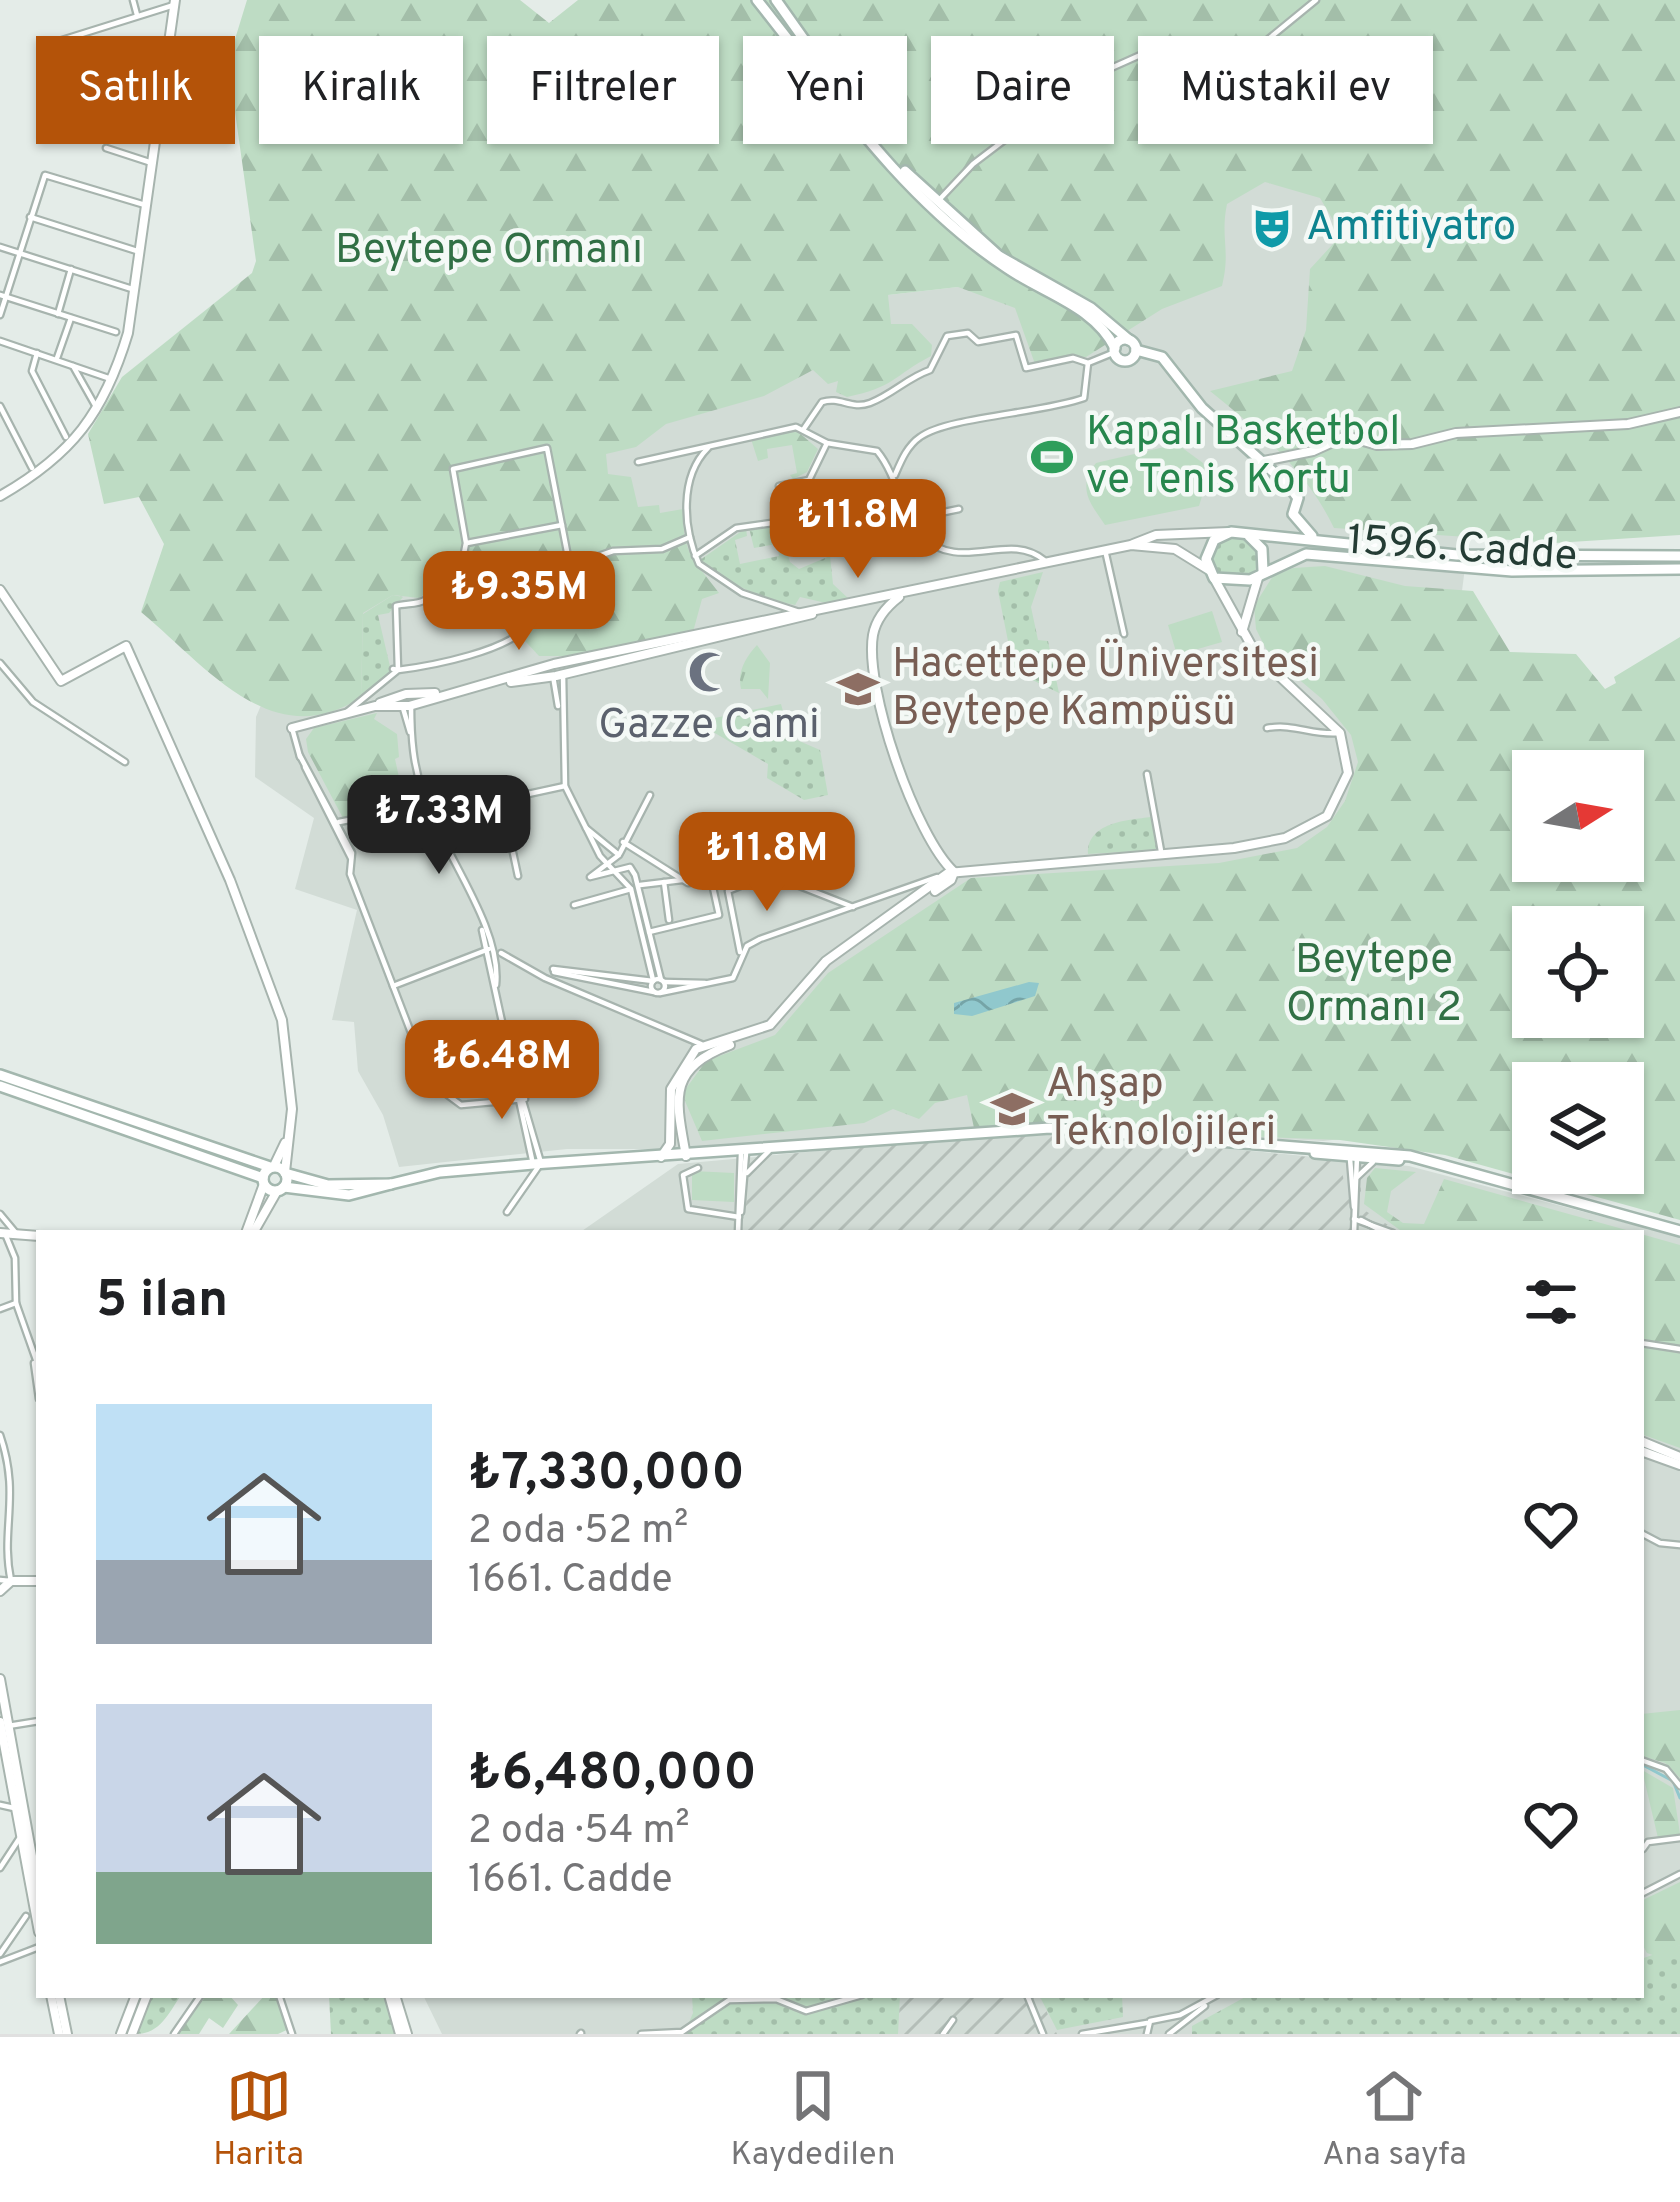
<!DOCTYPE html>
<html lang="tr">
<head>
<meta charset="utf-8">
<style>
	body { margin:0; font-family:Overpass,sans-serif; background:#f6f6f6; color:#202124; height:100vh; display:flex; flex-direction:column; font-size:45px; white-space:nowrap }
	* { box-sizing:border-box; margin:0 }
	p { font-size:39px; color:#757577 }
	.icon { flex:none; width:66px; height:66px; fill:none; stroke:currentColor; stroke-width:2; stroke-linecap:round; stroke-linejoin:round }
	.map { position:relative; flex:1; overflow:hidden }
	.side { position:absolute; left:36px; top:1230px; width:1608px; height:768px; display:flex; flex-direction:column; background:#fff; border-radius:0px; box-shadow:0 3px 9px #0004 }
	.side>* { flex:none }
	.top-card { position:absolute; left:36px; top:36px; width:1608px; height:108px; display:flex; gap:24px }
	.needle { width:78px; rotate:79deg }
	.fabs { position:absolute; left:1512px; top:750px; display:grid; gap:24px }
	.fabs a { display:grid; place-items:center; width:132px; height:132px; border-radius:0px; background:#fff; box-shadow:0 3px 9px #0004; font-size:60px }
	.price { position:absolute; translate:-50% -102px; padding:0 27px; border-radius:24px; background:#b45309; color:#fff; font-size:39px; line-height:78px; filter:drop-shadow(0 3px 6px #0008) }
	.price::after { content:''; position:absolute; left:50%; top:72px; width:36px; height:27px; margin-left:-18px; background:inherit; clip-path:polygon(0 0,100% 0,50% 100%) }
	.price.active { background:#222; color:#fff }
	ul { padding:0; list-style:none }
	li { display:flex; align-items:center; gap:36px; height:300px; padding:0 60px }
	li span { display:grid; place-items:center; flex:none; width:336px; height:240px; border-radius:0px; color:#555 }
	li>.icon { margin-inline-start:auto }
	span .icon { width:144px; height:144px; fill:#fffc; stroke-width:1 }
	li b { font-size:51px }
	h2 { display:flex; justify-content:space-between; align-items:center; height:144px; padding:0 60px; font-size:51px }
	.tag { padding:0 42px; border-radius:0px; background:#fff; box-shadow:0 3px 9px #0004; font-size:42px; line-height:108px }
	.tag.active { background:#b45309; color:#fff }
	.tabs { display:flex; justify-content:space-around; align-items:center; height:168px; border-top:3px solid #e0e0e0; background:#fff; font-size:33px; color:#757577 }
	.tabs a { display:grid; justify-items:center; gap:6px }
	.tabs .active { color:#b45309 }
	.map>svg:first-child { display:block }
</style>
</head>
<body>
<div class="map">
<svg width="1680" height="2034" viewBox="0 0 1680 2034">
	<defs>
		<pattern id="industrial-furrows" width="10" height="10" patternUnits="userSpaceOnUse" patternTransform="scale(3)"><rect width="10" height="10" fill="#d2dcd6"/><path d="M-1 1l2-2M0 10L10 0M9 11l2-2" fill="none" stroke="#b4beb8"/></pattern>
		<pattern id="grass-dots" width="8" height="8" patternUnits="userSpaceOnUse" patternTransform="scale(3)"><rect width="8" height="8" fill="#bedcc4"/><path d="M2 2h.1M6 6h.1" fill="none" stroke="#a3bea9" stroke-width="1.8" stroke-linecap="round"/></pattern>
		<pattern id="forest-firs" width="22" height="20" patternUnits="userSpaceOnUse" patternTransform="scale(3)"><rect width="22" height="20" fill="#bedcc4"/><path d="M5 1l3.5 6h-7zM16 11l3.5 6h-7z" fill="#a3bea9"/></pattern>
		<pattern id="park-tufts" width="24" height="20" patternUnits="userSpaceOnUse" patternTransform="scale(3)"><rect width="24" height="20" fill="#bedcc4"/><path d="M3 7l-1-3M5 7V3M7 7l1-3M15 17l-1-3M17 17v-4M19 17l1-3" fill="none" stroke="#a3bea9"/></pattern>
		<pattern id="water-waves" width="16" height="10" patternUnits="userSpaceOnUse" patternTransform="scale(3)"><rect width="16" height="10" fill="#90c8cd"/><path d="M0 5q4-4 8 0t8 0" fill="none" stroke="#75a4a7"/></pattern>
	</defs>
	<rect width="100%" height="100%" fill="#e4ece8"/>
	<g fill="#d2dcd6">
		<path d="M1224,166L1435,202L1476,483L1453,660L1423,1130L1323,1141L1012,1125L668,1149H567L399,1167L383,1115L358,1071L354,1022L332,1020L357,910L295,889L314,818L255,777L256,717L282,656L395,550L888,295L958,287Z"/>
		<path d="M1041,1131L1409,1166L1680,1237V2034H442L423,1995H1641V1233H579L678,1164Z"/>
	</g>
	<g fill="url(#industrial-furrows)">
		<path d="M1041,1131L1339,1160L1344,1181L1360,1184L1364,1210L1401,1233H742L750,1177L766,1156Z"/>
		<path d="M900,1995H1039L1057,2034H898Z"/>
	</g>
	<g fill="url(#grass-dots)">
		<path d="M778,522L790,562L799,569L830,556L833,584L850,600L826,603L800,597L795,605C759,598 728,584 700,560L746,528L747,536L735,540L740,564L779,556L777,544L754,548L749,528Z"/>
		<circle cx="1236" cy="557" r="23"/>
		<path d="M1043,572L1031,607L1038,640L1048,641L1059,693L1014,671L998,591L1000,582Z"/>
		<path d="M393,595L403,597L389,613L378,615L392,675L361,697L363,614Z"/>
		<path d="M781,704L790,737L820,750L828,795L804,800L767,778L768,764L696,722Z"/>
		<path d="M1151,817L1159,850L1088,854C1087,822 1128,820 1151,817Z"/>
		<path d="M1680,1945V2034H1192V2026L1249,1995H1641V1959Z"/>
		<path d="M152,1995H181C169,2013 160,2034 136,2034Z"/>
		<path d="M329,1995H384L395,2034H331Z"/>
		<path d="M692,1995H900L898,2034H684L693,2013Z"/>
		<path d="M1039,1995H1122L1123,2017L1057,2030Z"/>
	</g>
	<g fill="url(#forest-firs)" fill-rule="evenodd">
		<path d="M247,0H520L549,23L578,0H1680V535L1555,543L1334,528C1305,468 1260,432 1210,391L1292,371L1306,330L1310,269L1333,244V220L1320,198L1265,182L1227,204C1220,238 1231,250 1222,286L1162,309L1086,357L1035,364L1015,308L958,287L888,295L891,324H912L932,345L931,356C893,376 895,387 847,397L836,392L838,381L828,384L813,370L764,396L666,424L636,447L606,454L608,474L631,477L638,507L659,505L660,513L683,509C683,556 693,558 719,593L702,599L693,632L585,656H539L525,641L545,611L538,569C495,548 454,574 419,598L393,595L363,613L361,697C273,756 205,665 141,612L164,544L139,497L104,504L88,434L122,377L252,273L256,261L228,62Z"/>
		<path d="M796,430L818,449L807,472L793,479L790,475L797,473L792,445L767,449L768,458L758,461L751,439Z"/>
		<path d="M1325,566L1405,586L1473,591L1510,652L1576,654L1605,689L1616,683L1614,677L1680,637V1220L1445,1155L1340,1140L1218,1135L1075,1120L974,1128L967,1095L935,1103L919,1119L893,1109L864,1123L702,1141L682,1094L706,1061L775,1035L828,973L971,878L1219,863L1297,848L1327,827L1345,801L1358,762L1351,735L1322,699L1268,653L1256,629L1254,606L1273,576L1293,568ZM1533,771H1623V861H1533ZM1533,927H1623V1017H1533ZM1533,1083H1623V1173H1533Z"/>
		<path d="M377,713L374,719L397,734L399,757L395,759L404,800L344,820L308,752L306,739L314,728Z"/>
		<path d="M1375,1168L1416,1172L1391,1191L1387,1212L1403,1223L1424,1224L1444,1179L1637,1233H1404L1364,1204L1367,1178Z"/>
		<path d="M1641,1234L1680,1245V1448L1641,1434Z"/>
		<path d="M1680,1710V1778L1665,1763L1641,1756V1714Z"/>
		<path d="M1642,1770L1673,1788L1680,1834L1658,1838Z"/>
		<path d="M1680,1882V1945L1658,1957L1647,1953L1641,1942V1901Z"/>
		<path d="M205,1995H229L238,2005L223,2028L209,2018L199,2034H174Z"/>
		<path d="M265,1995H279L291,2028L278,2034H229Z"/>
	</g>
	<path fill="url(#park-tufts)" d="M757,645L770,663L768,699L760,689H741C737,671 746,657 757,645Z"/>
	<g fill="#bedcc4">
		<path d="M1177,444L1203,463L1207,480L1199,506L1105,525C1091,504 1076,489 1096,463Z"/>
		<path d="M1212,611L1222,642L1177,655L1168,625Z"/>
		<path d="M692,1171L734,1173V1202L692,1200Z"/>
	</g>
	<path fill="url(#water-waves)" d="M1029,982L1039,983L1035,996L972,1016L954,1014V1003Z"/>
	<g fill="none" stroke-linecap="round" stroke-linejoin="round">
		<path stroke="#90c8cd" stroke-width="3" d="M1641,1764L1673,1781L1680,1798"/>
		<g stroke="#a7b4ae" stroke-width="9">
			<g id="minor">
				<path d="M133,0L137,15"/>
				<path d="M167,54L58,85L43,46L174,5"/>
				<path d="M106,148L152,163"/>
				<path d="M939,200L973,164L1082,81L1147,52L1176,51L1210,62L1255,50L1316,0"/>
				<path d="M30,217L137,251"/>
				<path d="M0,247L132,289"/>
				<path d="M0,295L116,332"/>
				<path d="M58,314L71,269"/>
				<path d="M0,315L45,175L145,205"/>
				<path d="M0,341L108,378"/>
				<path d="M37,353L32,371L66,437"/>
				<path d="M57,358L71,318"/>
				<path d="M73,366L95,405"/>
				<path d="M0,406L32,468"/>
				<path d="M803,430L822,402C840,396 851,410 870,403C893,394 907,378 930,370L947,336L968,333L978,342L1016,335L1026,368L1073,358L1088,363L1115,352"/>
				<path d="M708,448C679,477 683,529 699,564L742,593L802,613"/>
				<path d="M638,462L796,427L827,443L877,451C898,476 903,520 919,535C962,575 1007,530 1044,560"/>
				<path d="M895,475C901,461 907,446 920,437C947,417 1043,413 1084,398L1088,363"/>
				<path d="M809,480L827,443"/>
				<path d="M910,519L959,509"/>
				<path d="M785,520L779,486L809,480"/>
				<path d="M467,543L562,525"/>
				<path d="M1105,550L1124,634"/>
				<path d="M695,556L736,528L815,517L809,480"/>
				<path d="M460,574L466,543L453,469L547,448L570,567"/>
				<path d="M538,577L613,551L662,549L690,537"/>
				<path d="M0,663L33,702L125,762"/>
				<path d="M563,675L565,786L600,856L631,889L653,980"/>
				<path d="M553,676L558,706"/>
				<path d="M411,705C411,738 413,765 424,797C444,855 502,927 496,985"/>
				<path d="M403,708L410,732"/>
				<path d="M348,711L398,670L396,606C405,603 417,605 425,600C460,578 475,567 518,563L538,577C534,593 540,609 530,623C512,651 430,666 398,670L393,669"/>
				<path d="M292,728L300,757"/>
				<path d="M1267,728C1295,723 1312,736 1340,733"/>
				<path d="M300,756L352,853L350,874L430,1082L461,1105L525,1099"/>
				<path d="M305,767L351,858"/>
				<path d="M1147,774L1161,851"/>
				<path d="M502,801L518,876"/>
				<path d="M431,815L565,786"/>
				<path d="M339,822L427,805"/>
				<path d="M586,828L619,855L590,877L630,867L635,875L661,980"/>
				<path d="M623,842L688,883L769,874L853,907"/>
				<path d="M620,853L650,795"/>
				<path d="M664,882L669,920"/>
				<path d="M640,885L682,880"/>
				<path d="M574,905L631,889"/>
				<path d="M482,930L533,1164"/>
				<path d="M649,932L719,915L712,883"/>
				<path d="M740,952L728,891L769,874"/>
				<path d="M501,953L545,978L701,1044"/>
				<path d="M553,969L653,981"/>
				<path d="M554,972L654,992"/>
				<circle cx="658" cy="986" r="7"/>
				<path d="M664,982L705,983"/>
				<path d="M393,986L489,949"/>
				<path d="M660,993L733,978L747,946L760,939L937,877"/>
				<path d="M1350,1159L1354,1207"/>
				<path d="M698,1168L683,1175L688,1209L739,1217"/>
				<path d="M747,1173L769,1151"/>
				<path d="M1356,1178L1373,1162"/>
				<path d="M507,1212L541,1163L517,1081"/>
				<path d="M741,1212L746,1153"/>
				<path d="M0,1214L15,1232"/>
				<path d="M1354,1219L1393,1233"/>
				<path d="M1361,1220L1386,1233"/>
				<path d="M738,1233L741,1153"/>
				<path d="M1354,1233L1357,1156"/>
				<path d="M6,1236L15,1258L16,1303L39,1368"/>
				<path d="M0,1309L16,1303"/>
				<path d="M1641,1343L1680,1349"/>
				<path d="M34,1363L39,1399"/>
				<path d="M0,1435C21,1496 0,1529 11,1581L0,1580"/>
				<path d="M1641,1533L1660,1543L1680,1545"/>
				<path d="M8,1726L39,1721"/>
				<path d="M1641,1760L1666,1769L1680,1786"/>
				<path d="M0,1805L14,1808"/>
				<path d="M1643,1849L1648,1842L1680,1838"/>
				<path d="M0,1868L19,1839"/>
				<path d="M1641,1894L1680,1874"/>
				<path d="M0,1954L26,1916"/>
				<path d="M0,1962L39,1947"/>
				<path d="M279,1995L292,2034"/>
				<path d="M1027,1995L1043,2034"/>
				<path d="M174,2034L201,1995"/>
				<path d="M580,2034L581,2033"/>
				<path d="M641,2034L682,2032L729,2000L776,1999L806,2011L862,1995"/>
				<path d="M943,2034L953,2020"/>
				<path d="M1082,2034L1147,2023"/>
				<path d="M1147,2034L1150,2021L1180,2015L1217,1995"/>
				<path d="M1169,2034L1205,2006"/>
			</g>
		</g>
		<g stroke="#a7b4ae" stroke-width="12">
			<g id="tertiary">
				<path d="M1264,461L1313,451L1346,436L1377,445L1412,444L1456,433L1628,424L1680,412"/>
				<path d="M0,496C72,455 104,413 128,333L175,0"/>
				<path d="M1133,544L1156,535L1229,532"/>
				<path d="M0,590L61,681L126,646L230,880L282,1020L292,1109L285,1172"/>
				<path d="M899,597C886,607 876,619 873,635C864,687 915,836 954,872"/>
				<path d="M1242,632L1258,578"/>
				<path d="M511,682L556,676L812,614"/>
				<path d="M380,703L406,694L435,693"/>
				<path d="M292,728L375,706H409L554,664L1131,545L1175,549L1209,570"/>
				<path d="M935,891L951,880L954,872"/>
				<path d="M686,1156C676,1100 666,1069 730,1045"/>
				<path d="M661,1157L670,1144L671,1089L696,1049L770,1025L826,961L948,873L1234,848L1285,838L1327,816L1348,773L1340,733L1256,654L1214,578"/>
				<path d="M274,1166L285,1143"/>
				<path d="M0,1233L39,1236"/>
				<path d="M246,1233L264,1184"/>
				<path d="M253,1233L277,1191"/>
				<path d="M1641,1441L1680,1457"/>
				<path d="M1641,1451L1680,1465"/>
				<path d="M0,1591L11,1581H39"/>
				<path d="M0,1679L39,1895"/>
				<path d="M0,1722L39,1932"/>
				<path d="M51,1995L59,2034"/>
				<path d="M59,1995L67,2034"/>
				<path d="M389,1995L400,2034"/>
				<path d="M395,1995L407,2034"/>
				<path d="M121,2034L136,1995"/>
				<path d="M132,2034L147,1995"/>
			</g>
		</g>
		<g stroke="#a3b7ae" stroke-width="14">
			<g id="secondary">
				<path d="M757,0C832,94 905,201 1007,268C1045,294 1094,306 1115,348"/>
				<path d="M776,0L859,117"/>
				<path d="M905,171L999,256L1091,308L1129,340"/>
				<circle cx="1125" cy="350" r="11"/>
				<path d="M1136,350L1162,357L1202,408L1289,486L1298,498L1293,514L1312,536"/>
				<path d="M1249,536L1262,549L1263,571"/>
				<path d="M1680,556L1457,555L1231,532L1214,540L1206,559L1214,578L1250,580L1306,554L1512,571L1680,569"/>
				<path d="M0,1075L270,1167"/>
				<path d="M0,1086L263,1178"/>
				<path d="M1315,1153L1399,1160"/>
				<circle cx="275" cy="1179" r="12"/>
				<path d="M285,1173L328,1185L391,1184L440,1172L533,1164L1050,1128L1410,1156L1680,1231"/>
				<path d="M284,1187L349,1195L391,1184"/>
			</g>
		</g>
		<use href="#minor" stroke="#fff" stroke-width="4.5"/>
		<use href="#tertiary" stroke="#fff" stroke-width="8"/>
		<use href="#secondary" stroke="#fff" stroke-width="9"/>
	</g>
	<defs>
		<g id="theatre-bare" transform="scale(3.24)"><path d="M-5-5.5Q0-4 5-5.5V0Q5 5 0 6Q-5 5-5 0ZM-3.3-2.5H-1v1.5H-3.3ZM1-2.5H3.3v1.5H1ZM-2.8 1Q0 5.5 2.8 1Z" fill="#0f9aa8" stroke="#f4f9f6" stroke-width="2.5" paint-order="stroke"/></g>
		<g id="stadium-bare" transform="scale(3.24)"><path d="M0-5a6.5 5 0 1 0 0 10a6.5 5 0 1 0 0-10ZM-3.5-1.8h7v3.6h-7Z" fill="#2e9e5b" stroke="#f4f9f6" stroke-width="2.5" paint-order="stroke"/></g>
		<g id="mosque-bare" transform="scale(3.24)"><path d="M3.5-4.9A6 6 0 1 0 3.5 4.9A5 5 0 1 1 3.5-4.9Z" fill="#6b7280" stroke="#f4f9f6" stroke-width="2.5" paint-order="stroke"/></g>
		<g id="university-bare" transform="scale(3.24)"><path d="M0-5L7-2L0 1L-7-2ZM-4 1L0 2.5L4 1V4Q0 6-4 4Z" fill="#8d6e63" stroke="#f4f9f6" stroke-width="2.5" paint-order="stroke"/></g>
	</defs>
	<g fill-rule="evenodd">
		<use href="#theatre-bare" x="1272" y="228"/>
		<use href="#stadium-bare" x="1052" y="457"/>
		<use href="#mosque-bare" x="709" y="672"/>
		<use href="#university-bare" x="858" y="689"/>
		<use href="#university-bare" x="1012" y="1109"/>
	</g>
	<g text-anchor="middle" dominant-baseline="central" stroke-width="9" stroke-linejoin="round" paint-order="stroke">
		<g font-size="42" fill="#0d838f" stroke="#f4f9f6" text-anchor="start">
			<text x="1306" y="228">Amfitiyatro</text>
		</g>
		<g font-size="42" fill="#317045" stroke="#f4f9f6">
			<text x="489" y="251">Beytepe Ormanı</text>
			<text x="1374" y="961">Beytepe<tspan x="1374" dy="48">Ormanı 2</tspan></text>
		</g>
		<g font-size="42" fill="#27864d" stroke="#f4f9f6" text-anchor="start">
			<text x="1086" y="433">Kapalı Basketbol<tspan x="1086" dy="48">ve Tenis Kortu</tspan></text>
		</g>
		<g font-size="42" fill="#243c34" stroke="#f4f9f6">
			<text transform="translate(1462 550) rotate(4)">1596. Cadde</text>
		</g>
		<g font-size="42" fill="#785e54" stroke="#f4f9f6" text-anchor="start">
			<text x="892" y="665">Hacettepe Üniversitesi<tspan x="892" dy="48">Beytepe Kampüsü</tspan></text>
			<text x="1046" y="1085">Ahşap<tspan x="1046" dy="48">Teknolojileri</tspan></text>
		</g>
		<g font-size="42" fill="#5b616d" stroke="#f4f9f6">
			<text x="709" y="726">Gazze Cami</text>
		</g>
	</g>
</svg>
<div class="fabs">
<a><svg class="needle" viewBox="-14 -14 28 28"><path d="M0-13l5 13h-10z" fill="#e53935"/><path d="M0 13l5-13h-10z" fill="#757577"/></svg></a>
<a><svg class="icon" aria-label="locate" viewBox="0 0 24 24"><circle cx="12" cy="12" r="6"/><path d="M12 2v4M12 18v4M2 12h4M18 12h4"/></svg></a>
<a><svg class="icon" aria-label="layers" viewBox="0 0 24 24"><path d="M12 4l9 5-9 5-9-5zM3 14l9 5 9-5"/></svg></a>
</div>
<b class="price" style="left:858px;top:581px">₺11.8M</b>
<b class="price" style="left:519px;top:653px">₺9.35M</b>
<b class="price active" style="left:439px;top:877px">₺7.33M</b>
<b class="price" style="left:767px;top:914px">₺11.8M</b>
<b class="price" style="left:502px;top:1122px">₺6.48M</b>
<div class="top-card">
<a class="tag active">Satılık</a>
<a class="tag">Kiralık</a>
<a class="tag">Filtreler</a>
<a class="tag">Yeni</a>
<a class="tag">Daire</a>
<a class="tag">Müstakil ev</a>
</div>
<section class="side">
<h2>5 ilan<svg class="icon" aria-label="filters" viewBox="0 0 24 24"><path d="M4 7h16M4 17h16"/><circle cx="9" cy="7" r="2"/><circle cx="15" cy="17" r="2"/></svg></h2>
<ul>
<li><span style="background:linear-gradient(#bfe0f5 65%,#9aa5b1 0)"><svg class="icon" aria-label="home" viewBox="0 0 24 24"><path d="M3 11l9-7 9 7M6 9v11h12V9"/></svg></span><div><b>₺7,330,000</b><p>2 oda · 52 m²</p><p>1661. Cadde</p></div><svg class="icon" aria-label="heart" viewBox="0 0 24 24"><path d="M12 20l-8-8c-3-5 5-10 8-4 3-6 11-1 8 4z"/></svg></li>
<li><span style="background:linear-gradient(#c9d6e8 70%,#7fa58c 0)"><svg class="icon" aria-label="home" viewBox="0 0 24 24"><path d="M3 11l9-7 9 7M6 9v11h12V9"/></svg></span><div><b>₺6,480,000</b><p>2 oda · 54 m²</p><p>1661. Cadde</p></div><svg class="icon" aria-label="heart" viewBox="0 0 24 24"><path d="M12 20l-8-8c-3-5 5-10 8-4 3-6 11-1 8 4z"/></svg></li>
</ul>
</section>
</div>
<nav class="tabs">
<a class="active"><svg class="icon" aria-label="map" viewBox="0 0 24 24"><path d="M3 6l6-2 6 2 6-2v14l-6 2-6-2-6 2zM9 4v14M15 6v14"/></svg>Harita</a>
<a><svg class="icon" aria-label="saved" viewBox="0 0 24 24"><path d="M7 4h10v16l-5-4-5 4z"/></svg>Kaydedilen</a>
<a><svg class="icon" aria-label="home" viewBox="0 0 24 24"><path d="M3 11l9-7 9 7M6 9v11h12V9"/></svg>Ana sayfa</a>
</nav>
</body>
</html>
